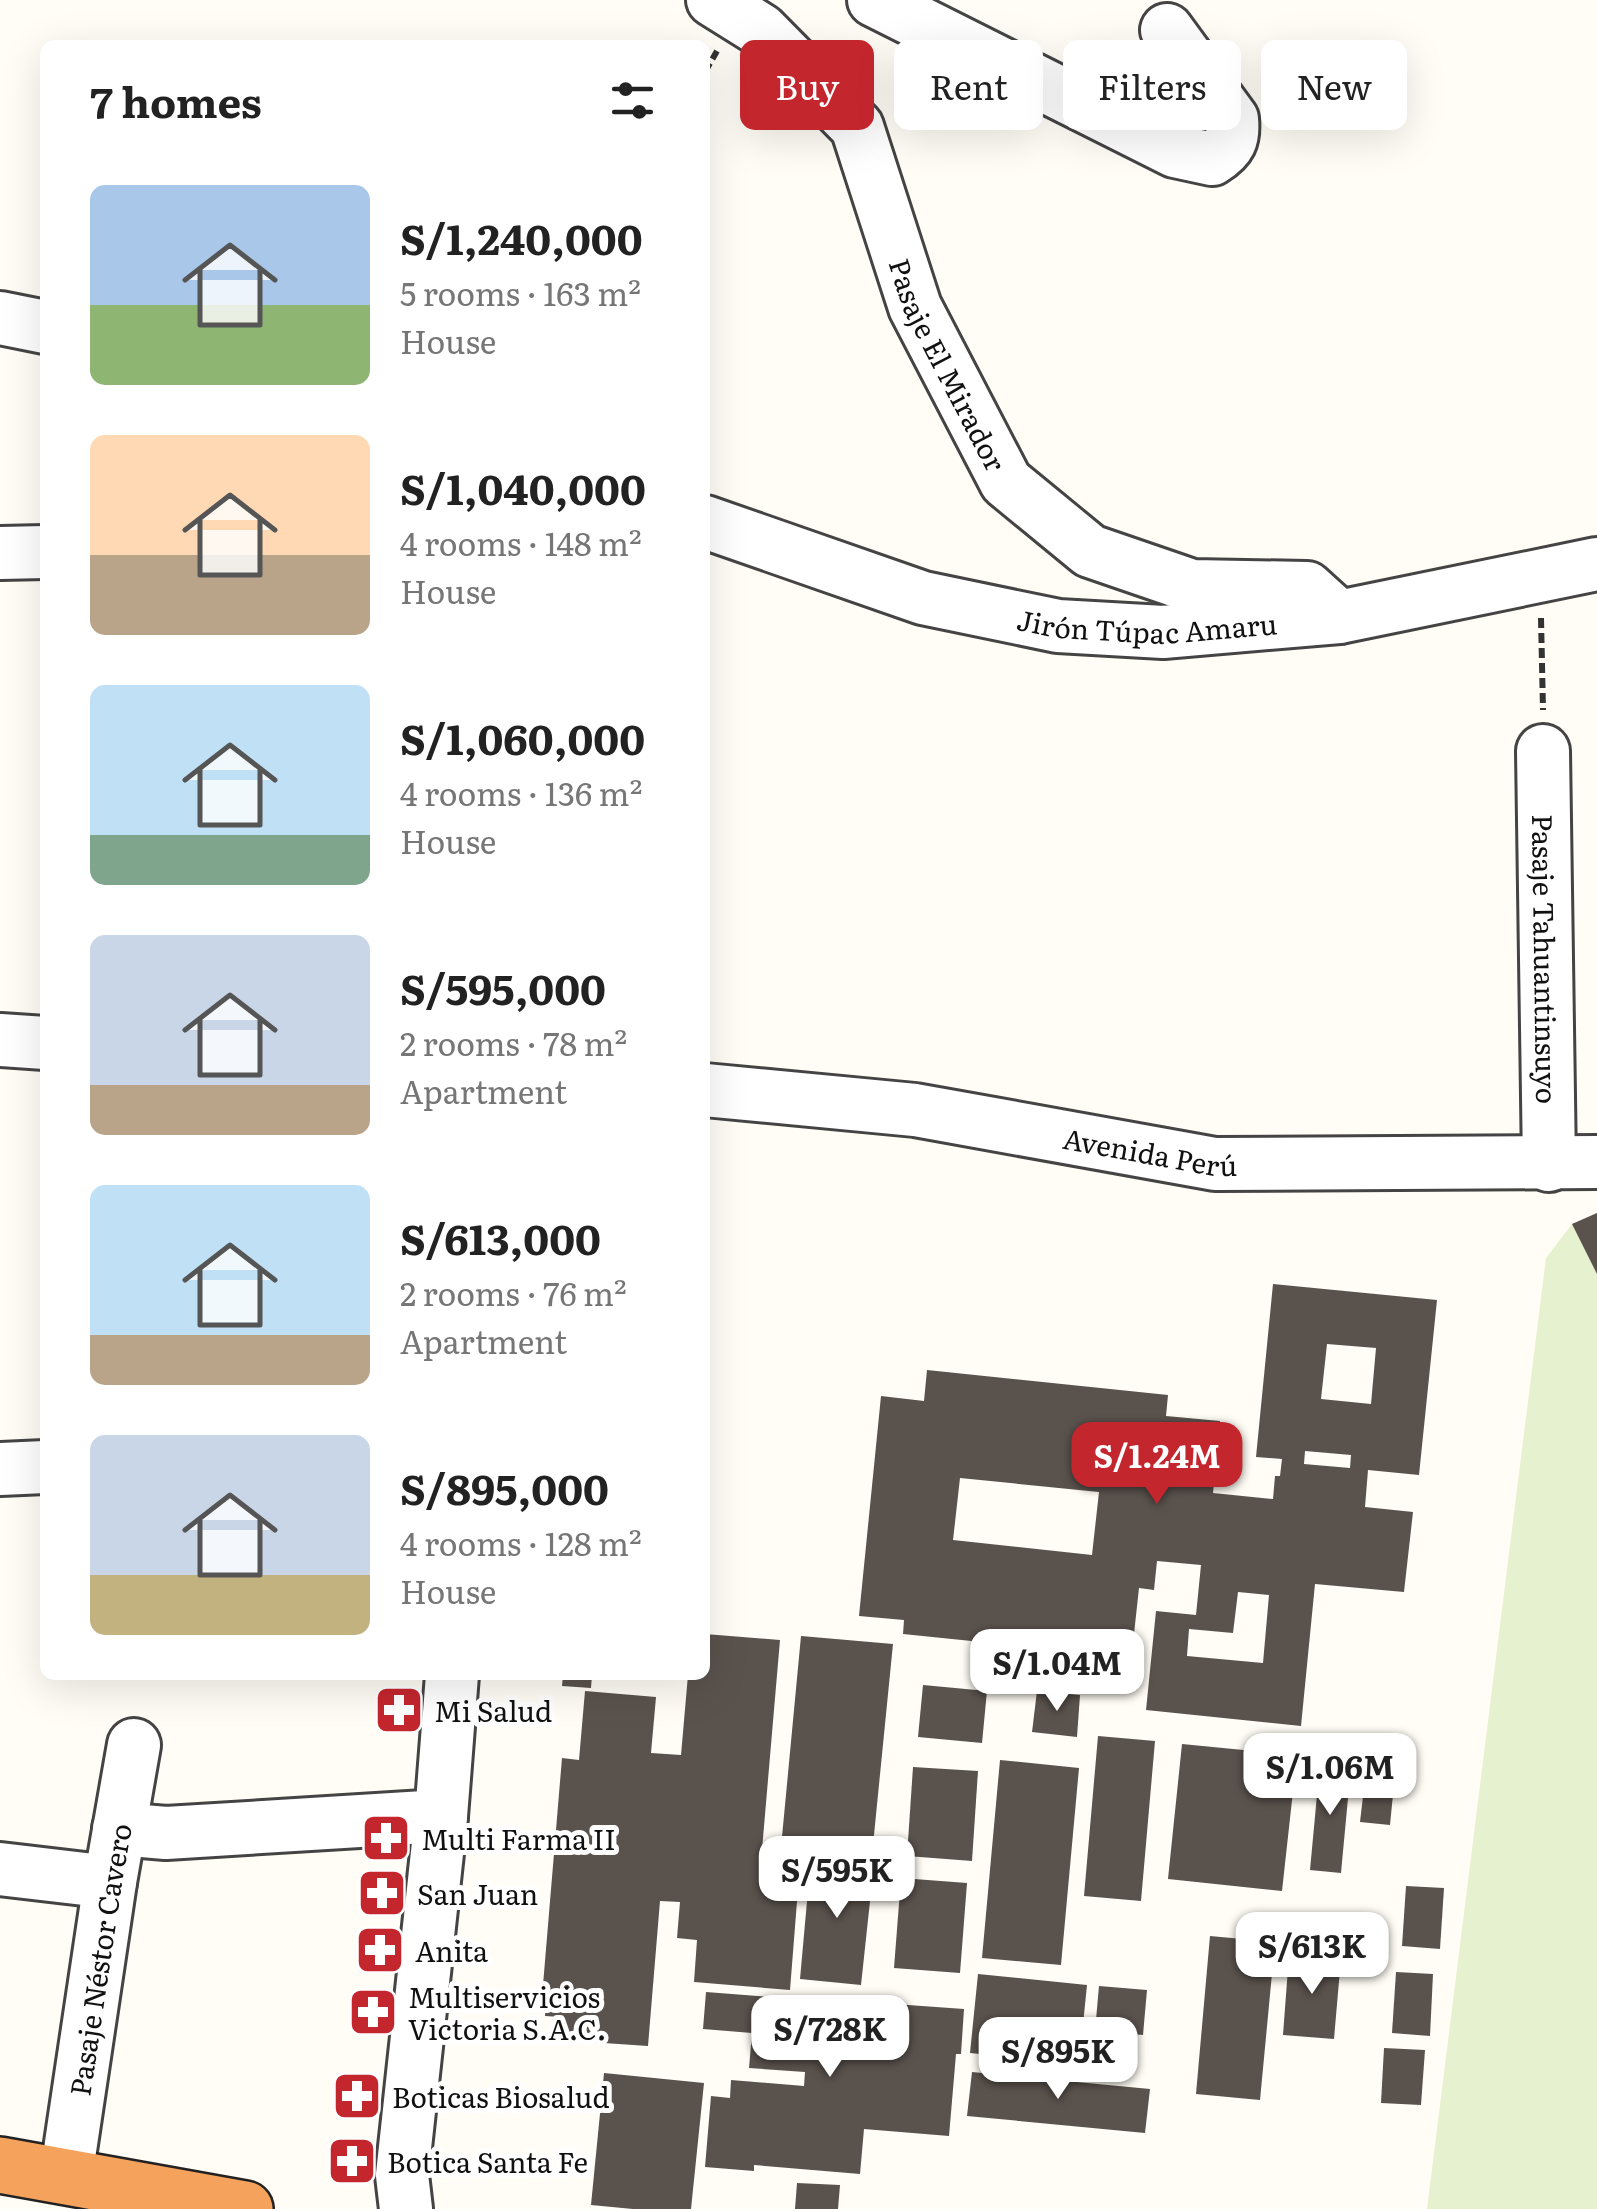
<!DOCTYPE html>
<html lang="en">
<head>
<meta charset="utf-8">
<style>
	body { margin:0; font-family:Literata,serif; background:#f6f6f6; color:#222; height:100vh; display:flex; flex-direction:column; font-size:38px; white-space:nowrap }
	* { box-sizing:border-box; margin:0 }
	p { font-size:32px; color:#767676 }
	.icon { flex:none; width:55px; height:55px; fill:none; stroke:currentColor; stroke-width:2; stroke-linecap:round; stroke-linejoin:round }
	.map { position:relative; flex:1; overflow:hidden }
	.sheet { position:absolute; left:40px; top:40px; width:670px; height:1640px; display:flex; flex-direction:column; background:#fff; border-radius:15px; box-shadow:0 10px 40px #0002 }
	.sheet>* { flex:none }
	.hud { position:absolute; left:740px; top:40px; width:705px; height:90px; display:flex; gap:20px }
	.price { position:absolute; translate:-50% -85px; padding:0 22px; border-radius:20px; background:#fff; color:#222; font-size:32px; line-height:65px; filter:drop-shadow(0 2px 5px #0008) }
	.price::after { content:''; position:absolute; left:50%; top:60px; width:30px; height:22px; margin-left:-15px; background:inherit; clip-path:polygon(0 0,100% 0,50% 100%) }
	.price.on { background:#c4262e; color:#fff }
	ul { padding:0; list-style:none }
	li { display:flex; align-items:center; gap:30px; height:250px; padding:0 50px }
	li span { display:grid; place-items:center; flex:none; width:280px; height:200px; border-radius:15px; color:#555 }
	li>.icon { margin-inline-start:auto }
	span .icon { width:120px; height:120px; fill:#fffc; stroke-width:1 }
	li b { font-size:42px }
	h2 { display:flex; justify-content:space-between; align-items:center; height:120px; padding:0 50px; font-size:42px }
	.chip { padding:0 35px; border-radius:15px; background:#fff; box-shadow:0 10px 40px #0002; font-size:35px; line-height:90px }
	.chip.on { background:#c4262e; color:#fff }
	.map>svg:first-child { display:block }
</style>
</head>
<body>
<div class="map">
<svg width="1597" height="2209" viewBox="0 0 1597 2209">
	<rect width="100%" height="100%" fill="#fffdf5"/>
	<path fill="#e6f2cf" d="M1597,1213V2209H1427L1546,1258L1572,1224Z"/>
	<g fill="#5a524d" fill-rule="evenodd">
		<path d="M1597,1213V1274L1572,1224Z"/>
		<path d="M1273,1284L1437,1300L1419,1475L1368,1470L1365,1507L1413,1512L1404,1592L1315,1584L1301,1726L1146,1710L1156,1611L1196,1615L1201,1565L1157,1561L1154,1590L1139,1588L1133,1643L1109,1641L1108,1655L903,1634L904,1620L859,1616L881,1396L924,1401L927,1370L1168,1395L1166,1416L1220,1421L1213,1493L1273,1499L1275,1476H1280L1282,1459L1256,1457ZM1327,1344L1376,1348L1371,1404L1321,1399ZM1305,1451L1351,1455L1350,1468L1304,1464ZM960,1478L1099,1492L1092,1555L953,1540ZM1238,1592L1269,1595L1263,1663L1187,1656L1189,1629L1233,1633Z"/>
		<path d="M705,1634L780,1640L760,1873L799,1876L790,1990L694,1982L697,1940L677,1938L680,1902L660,1901L648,2046L559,2040L560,2017L545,2016L547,1985H543L562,1758L579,1760L585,1691L656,1697L651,1753L681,1755L688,1675H705Z"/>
		<path d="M801,1636L893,1644L872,1855L810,1849L808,1861L780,1858Z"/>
		<path d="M563,1675H592L591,1688L562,1686Z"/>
		<path d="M923,1685L987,1691L982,1743L918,1737Z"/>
		<path d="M1037,1691L1080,1695L1077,1737L1032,1732Z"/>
		<path d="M1098,1736L1155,1741L1141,1901L1084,1896Z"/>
		<path d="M1182,1744L1264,1752L1263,1761L1296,1764L1282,1891L1168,1879Z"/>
		<path d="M1000,1760L1079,1768L1061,1965L982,1958Z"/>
		<path d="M1320,1763L1351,1766L1341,1873L1310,1870Z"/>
		<path d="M913,1767L978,1771L972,1861L907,1856Z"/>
		<path d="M1366,1771L1395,1774L1390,1825L1360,1822Z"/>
		<path d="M811,1857L874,1864L861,1985L800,1979Z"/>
		<path d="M901,1878L967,1883L960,1973L894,1968Z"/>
		<path d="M1406,1886L1444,1888L1440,1949L1402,1946Z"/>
		<path d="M1210,1936L1275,1942L1260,2100L1196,2094Z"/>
		<path d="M1289,1955L1341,1958L1334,2039L1283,2035Z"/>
		<path d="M1396,1972L1433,1974L1430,2036L1392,2033Z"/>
		<path d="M978,1974L1087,1985L1079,2064L970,2053Z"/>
		<path d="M1099,1986L1147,1990L1143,2035L1095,2031Z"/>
		<path d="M706,1992L870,2005L868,2032L878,2033L880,2003L964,2009L961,2054H956L949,2136L864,2129L860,2174L754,2165V2171L705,2167L711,2096L730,2098L731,2080L804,2086L805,2072L749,2068L752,2033L703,2029Z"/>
		<path d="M1384,2048L1425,2050L1421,2105L1381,2103Z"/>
		<path d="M972,2072L1150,2089L1145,2133L967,2116Z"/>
		<path d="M604,2073L704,2083L691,2209H633L591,2205Z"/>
		<path d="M797,2183L840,2185L838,2209H795Z"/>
	</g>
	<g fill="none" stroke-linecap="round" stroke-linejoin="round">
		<g stroke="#444" stroke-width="58">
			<g id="minor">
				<path id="s1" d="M713,0L761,30L857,127L915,307L1006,482L1090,551L1192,586L1307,588L1339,617"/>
				<path d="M874,0L1175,151L1212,159C1230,148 1234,139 1232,119L1167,30"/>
				<path d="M0,318L45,327"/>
				<path id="s2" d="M705,522L923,598L1058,626L1163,632L1339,617L1597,564"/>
				<path d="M0,553L45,552"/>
				<path id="s3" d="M1543,751L1549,1165"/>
				<path d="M0,1040L45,1043"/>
				<path id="s4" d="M705,1090L915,1110L1215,1164L1597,1162"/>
				<path d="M0,1469L45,1467"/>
				<path d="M119,1829L166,1833L441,1816"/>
				<path d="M0,1869L110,1882"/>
				<path id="s5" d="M66,2177L110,1882L134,1745"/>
				<path d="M406,2209L402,2175L441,1816L452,1675"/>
			</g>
		</g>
		<g stroke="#222" stroke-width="60">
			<path id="highway" d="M0,2165L245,2209"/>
		</g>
		<g stroke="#333" stroke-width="6" stroke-dasharray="10 5" stroke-linecap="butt">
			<path d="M705,72L717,51"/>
			<path d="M1541,618L1543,710"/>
		</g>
		<use href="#minor" stroke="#fff" stroke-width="52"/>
		<use href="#highway" stroke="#f5a25d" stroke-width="55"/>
	</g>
	<defs>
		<g id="pharmacy-square" transform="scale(2.5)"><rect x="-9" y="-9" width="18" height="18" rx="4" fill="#c4262e" stroke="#fff"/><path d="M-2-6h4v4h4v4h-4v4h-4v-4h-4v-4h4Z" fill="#fff"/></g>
	</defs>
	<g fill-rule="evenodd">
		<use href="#pharmacy-square" x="399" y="1710"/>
		<use href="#pharmacy-square" x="386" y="1838"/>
		<use href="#pharmacy-square" x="382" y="1893"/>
		<use href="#pharmacy-square" x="380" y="1950"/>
		<use href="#pharmacy-square" x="373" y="2012"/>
		<use href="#pharmacy-square" x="357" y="2096"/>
		<use href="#pharmacy-square" x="352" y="2161"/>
	</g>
	<g text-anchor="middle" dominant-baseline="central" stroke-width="10" stroke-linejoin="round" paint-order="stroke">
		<g font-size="28" fill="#111" stroke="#fff">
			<text stroke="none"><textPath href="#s1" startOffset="448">Pasaje El Mirador</textPath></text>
			<text stroke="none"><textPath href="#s2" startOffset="458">Jirón Túpac Amaru</textPath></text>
			<text stroke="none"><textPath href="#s3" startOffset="208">Pasaje Tahuantinsuyo</textPath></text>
			<text stroke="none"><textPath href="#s4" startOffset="450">Avenida Perú</textPath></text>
			<text stroke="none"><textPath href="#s5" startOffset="220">Pasaje Néstor Cavero</textPath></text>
		</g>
		<g font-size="28" fill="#111" stroke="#fff" text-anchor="start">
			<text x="434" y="1710">Mi Salud</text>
			<text x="421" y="1838">Multi Farma II</text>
			<text x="417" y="1893">San Juan</text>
			<text x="415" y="1950">Anita</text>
			<text x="408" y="1996">Multiservicios<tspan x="408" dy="32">Victoria S.A.C.</tspan></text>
			<text x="392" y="2096">Boticas Biosalud</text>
			<text x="387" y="2161">Botica Santa Fe</text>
		</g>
	</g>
</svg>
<b class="price on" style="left:1157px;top:1507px">S/1.24M</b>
<b class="price" style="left:1057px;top:1714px">S/1.04M</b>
<b class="price" style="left:1330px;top:1818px">S/1.06M</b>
<b class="price" style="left:837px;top:1921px">S/595K</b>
<b class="price" style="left:1312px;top:1997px">S/613K</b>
<b class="price" style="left:830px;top:2080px">S/728K</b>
<b class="price" style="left:1058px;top:2102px">S/895K</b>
<div class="hud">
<a class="chip on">Buy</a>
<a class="chip">Rent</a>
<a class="chip">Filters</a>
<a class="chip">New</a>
</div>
<section class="sheet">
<h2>7 homes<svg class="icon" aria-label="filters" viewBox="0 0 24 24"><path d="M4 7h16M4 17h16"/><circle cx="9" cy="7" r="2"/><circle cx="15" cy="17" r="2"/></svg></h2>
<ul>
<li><span style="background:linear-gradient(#a9c7e8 60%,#8fb573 0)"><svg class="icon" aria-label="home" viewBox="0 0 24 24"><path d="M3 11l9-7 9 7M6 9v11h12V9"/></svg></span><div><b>S/1,240,000</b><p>5 rooms · 163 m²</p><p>House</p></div></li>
<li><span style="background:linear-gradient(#ffd9b3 60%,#b9a48a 0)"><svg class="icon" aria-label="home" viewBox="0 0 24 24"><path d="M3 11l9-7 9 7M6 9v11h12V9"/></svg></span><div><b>S/1,040,000</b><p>4 rooms · 148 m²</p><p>House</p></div></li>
<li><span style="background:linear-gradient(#bfe0f5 75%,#7fa58c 0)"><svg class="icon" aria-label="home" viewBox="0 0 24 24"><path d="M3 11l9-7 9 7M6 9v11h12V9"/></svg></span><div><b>S/1,060,000</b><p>4 rooms · 136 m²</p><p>House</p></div></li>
<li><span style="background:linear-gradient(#c9d6e8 75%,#b9a48a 0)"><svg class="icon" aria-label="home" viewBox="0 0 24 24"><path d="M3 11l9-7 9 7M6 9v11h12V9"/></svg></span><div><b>S/595,000</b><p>2 rooms · 78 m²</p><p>Apartment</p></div></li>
<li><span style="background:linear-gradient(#bfe0f5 75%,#b9a48a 0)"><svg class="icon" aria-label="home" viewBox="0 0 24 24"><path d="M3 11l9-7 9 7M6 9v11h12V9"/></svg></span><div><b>S/613,000</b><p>2 rooms · 76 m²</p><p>Apartment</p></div></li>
<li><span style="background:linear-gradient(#c9d6e8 70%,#c2b280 0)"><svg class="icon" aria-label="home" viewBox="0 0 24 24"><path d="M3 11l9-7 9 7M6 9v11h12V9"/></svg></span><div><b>S/895,000</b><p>4 rooms · 128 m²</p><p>House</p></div></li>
</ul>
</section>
</div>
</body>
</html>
